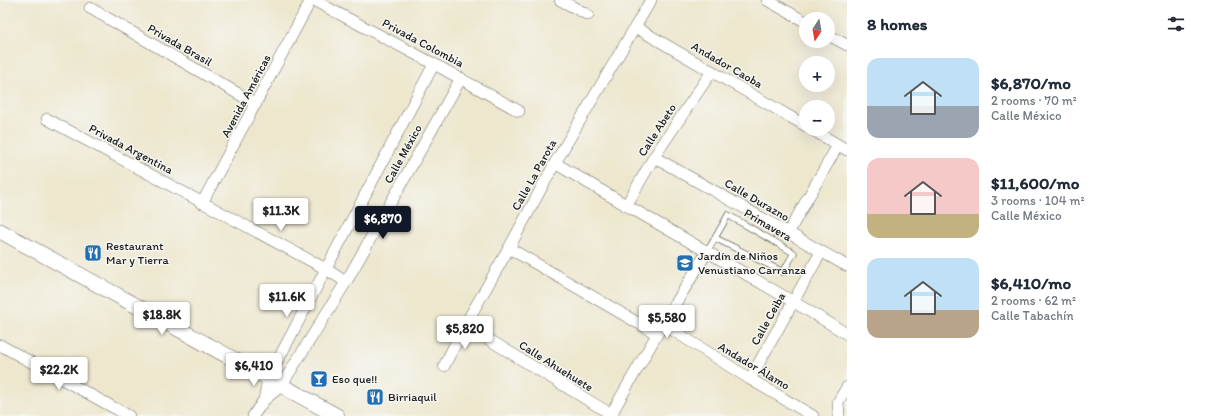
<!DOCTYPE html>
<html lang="en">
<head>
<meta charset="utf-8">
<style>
	body { margin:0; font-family:Itim,sans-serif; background:#f2f2f3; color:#1f2937; height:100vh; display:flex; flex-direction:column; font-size:15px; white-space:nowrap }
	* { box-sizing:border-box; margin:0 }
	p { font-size:13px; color:#747a83 }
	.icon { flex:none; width:22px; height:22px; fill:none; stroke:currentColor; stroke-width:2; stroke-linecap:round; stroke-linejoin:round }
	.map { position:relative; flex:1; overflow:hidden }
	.sheet { display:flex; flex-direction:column; background:#fff; width:360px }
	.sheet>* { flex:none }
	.needle { width:26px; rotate:191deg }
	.fabs { position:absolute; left:799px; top:12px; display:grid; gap:8px }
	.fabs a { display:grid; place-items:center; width:36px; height:36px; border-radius:50%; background:#fff; box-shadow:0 4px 16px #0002; font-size:20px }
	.price { position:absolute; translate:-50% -34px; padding:0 9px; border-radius:4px; background:#fff; color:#222; font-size:13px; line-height:26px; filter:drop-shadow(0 1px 2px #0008) }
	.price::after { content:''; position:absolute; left:50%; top:24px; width:12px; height:9px; margin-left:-6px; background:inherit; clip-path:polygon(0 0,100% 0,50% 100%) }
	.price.selected { background:#111827; color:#fff }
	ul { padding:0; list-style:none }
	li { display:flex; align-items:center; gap:12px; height:100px; padding:0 20px }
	li span { display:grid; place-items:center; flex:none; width:112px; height:80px; border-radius:12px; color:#555 }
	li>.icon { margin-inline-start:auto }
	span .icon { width:48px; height:48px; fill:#fffc; stroke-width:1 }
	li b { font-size:17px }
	h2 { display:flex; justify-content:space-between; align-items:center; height:48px; padding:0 20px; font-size:17px }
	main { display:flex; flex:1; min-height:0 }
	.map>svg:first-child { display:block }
</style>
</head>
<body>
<main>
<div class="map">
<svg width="847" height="416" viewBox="0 0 847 416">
	<rect width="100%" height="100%" fill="#f6f6f2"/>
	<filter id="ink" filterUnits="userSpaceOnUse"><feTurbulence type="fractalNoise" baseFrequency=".025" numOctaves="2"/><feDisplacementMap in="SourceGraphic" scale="8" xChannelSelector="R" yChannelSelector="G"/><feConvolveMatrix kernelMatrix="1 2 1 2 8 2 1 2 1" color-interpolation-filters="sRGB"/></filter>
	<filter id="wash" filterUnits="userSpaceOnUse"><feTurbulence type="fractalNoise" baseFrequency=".012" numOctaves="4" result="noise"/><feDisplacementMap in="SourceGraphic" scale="16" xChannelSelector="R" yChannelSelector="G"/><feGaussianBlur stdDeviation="0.9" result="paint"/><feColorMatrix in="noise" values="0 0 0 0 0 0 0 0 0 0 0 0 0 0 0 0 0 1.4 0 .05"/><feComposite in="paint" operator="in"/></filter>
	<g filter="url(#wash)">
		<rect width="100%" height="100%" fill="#ede7ce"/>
	</g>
	<g filter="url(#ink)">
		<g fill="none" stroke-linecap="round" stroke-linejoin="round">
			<g stroke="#65635a" stroke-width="7">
				<g id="lane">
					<path d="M728,215L794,253L783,272L715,238Z"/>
					<path d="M707,252L715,238"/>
				</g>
			</g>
			<g stroke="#65635a" stroke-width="12">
				<g id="street">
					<path d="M313,0L434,64L519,111"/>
					<path d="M560,0L588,15"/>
					<path d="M767,0L806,22"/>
					<path d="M90,8L256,104"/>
					<path d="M635,27L806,126"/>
					<path d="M828,35L847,45"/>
					<path d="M47,119L326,269L346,282"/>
					<path d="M811,129L847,150"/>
					<path d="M654,157L847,266"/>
					<path d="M555,163C652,222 751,275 847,334"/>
					<path d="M202,203L311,0"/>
					<path d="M626,206L654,157L712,71"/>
					<path d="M788,233L838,145"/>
					<path d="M509,248L657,334"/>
					<path d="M663,324L750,379L813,416"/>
					<path d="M465,325L614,416"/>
					<path d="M0,345L129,416"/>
					<path d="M444,366L465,325L509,248L555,163L651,0"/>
					<path d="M750,379L821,252"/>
					<path d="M264,400L281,386L346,282L461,78"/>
					<path d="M253,416L264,400L268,379L434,64"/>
					<path d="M610,416L663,324L707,252"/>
					<path d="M839,416L838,402L847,387"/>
				</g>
			</g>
			<g stroke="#65635a" stroke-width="16">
				<path id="secondary" d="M0,231L337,416"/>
			</g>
			<use href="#lane" stroke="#fff" stroke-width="5.5"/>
			<use href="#street" stroke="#fff" stroke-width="11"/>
			<use href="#secondary" stroke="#fff" stroke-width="15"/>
		</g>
	</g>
	<defs>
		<g id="restaurant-square" transform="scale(0.9)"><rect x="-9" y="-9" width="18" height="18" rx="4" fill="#1f6fb2" stroke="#f6f6f2"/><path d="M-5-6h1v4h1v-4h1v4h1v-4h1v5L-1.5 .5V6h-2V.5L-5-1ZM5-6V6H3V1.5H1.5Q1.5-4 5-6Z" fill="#fff"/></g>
		<g id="school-square" transform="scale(0.9)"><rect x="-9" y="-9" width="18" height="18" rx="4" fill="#1f6fb2" stroke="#f6f6f2"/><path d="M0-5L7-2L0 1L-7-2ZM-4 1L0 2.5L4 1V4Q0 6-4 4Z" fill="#fff"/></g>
		<g id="bar-square" transform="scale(0.9)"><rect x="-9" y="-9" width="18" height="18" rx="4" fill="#1f6fb2" stroke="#f6f6f2"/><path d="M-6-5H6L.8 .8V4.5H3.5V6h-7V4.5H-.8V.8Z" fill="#fff"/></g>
	</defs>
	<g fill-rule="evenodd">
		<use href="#restaurant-square" x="93" y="253"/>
		<use href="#school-square" x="685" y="263"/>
		<use href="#bar-square" x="319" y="379"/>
		<use href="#restaurant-square" x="375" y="397"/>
	</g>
	<g text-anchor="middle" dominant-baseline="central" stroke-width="3" stroke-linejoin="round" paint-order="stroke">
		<g font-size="12" fill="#1c1c1c" stroke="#f6f6f2">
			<text transform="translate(423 43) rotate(28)">Privada Colombia</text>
			<text transform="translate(180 45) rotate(30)">Privada Brasil</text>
			<text transform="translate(727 65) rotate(30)">Andador Caoba</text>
			<text transform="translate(246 96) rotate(-62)">Avenida Américas</text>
			<text transform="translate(657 130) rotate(-57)">Calle Abeto</text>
			<text transform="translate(131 149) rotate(28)">Privada Argentina</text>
			<text transform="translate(403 154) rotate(-61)">Calle México</text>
			<text transform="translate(534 175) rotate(-61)">Calle La Parota</text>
			<text transform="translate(757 200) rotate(30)">Calle Durazno</text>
			<text transform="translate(768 225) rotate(30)">Primavera</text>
			<text transform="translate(768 319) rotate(-61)">Calle Ceiba</text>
			<text transform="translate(556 366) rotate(32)">Calle Ahuehuete</text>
			<text transform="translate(754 366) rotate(31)">Andador Álamo</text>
		</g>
		<g font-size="12" fill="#1c1c1c" stroke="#f6f6f2" text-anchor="start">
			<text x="106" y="246">Restaurant<tspan x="106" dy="14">Mar y Tierra</tspan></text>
			<text x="698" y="256">Jardín de Niños<tspan x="698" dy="14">Venustiano Carranza</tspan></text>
			<text x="332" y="379">Eso que!!</text>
			<text x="388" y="397">Birriaquil</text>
		</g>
	</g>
</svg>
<div class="fabs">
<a><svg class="needle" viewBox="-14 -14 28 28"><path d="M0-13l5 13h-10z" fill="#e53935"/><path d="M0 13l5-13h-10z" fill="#747a83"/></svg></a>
<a>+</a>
<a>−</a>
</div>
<b class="price" style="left:281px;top:232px">$11.3K</b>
<b class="price selected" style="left:383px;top:240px">$6,870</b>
<b class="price" style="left:287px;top:318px">$11.6K</b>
<b class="price" style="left:162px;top:336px">$18.8K</b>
<b class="price" style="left:667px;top:339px">$5,580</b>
<b class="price" style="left:465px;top:350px">$5,820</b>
<b class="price" style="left:254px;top:387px">$6,410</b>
<b class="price" style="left:59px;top:391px">$22.2K</b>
</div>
<section class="sheet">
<h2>8 homes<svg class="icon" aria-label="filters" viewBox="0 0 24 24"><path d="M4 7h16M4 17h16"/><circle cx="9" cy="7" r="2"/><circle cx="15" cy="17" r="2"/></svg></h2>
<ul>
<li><span style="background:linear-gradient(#bfe0f5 60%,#9aa5b1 0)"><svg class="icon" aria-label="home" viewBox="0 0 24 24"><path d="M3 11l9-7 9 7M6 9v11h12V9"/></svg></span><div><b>$6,870/mo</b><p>2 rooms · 70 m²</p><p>Calle México</p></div></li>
<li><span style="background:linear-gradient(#f6c9c9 70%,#c2b280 0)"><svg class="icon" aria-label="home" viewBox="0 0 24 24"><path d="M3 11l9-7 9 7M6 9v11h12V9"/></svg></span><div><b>$11,600/mo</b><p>3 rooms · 104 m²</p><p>Calle México</p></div></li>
<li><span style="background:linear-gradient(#bfe0f5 65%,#b9a48a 0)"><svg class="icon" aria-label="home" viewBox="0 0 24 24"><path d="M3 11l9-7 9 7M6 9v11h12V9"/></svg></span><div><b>$6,410/mo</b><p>2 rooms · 62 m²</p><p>Calle Tabachín</p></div></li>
</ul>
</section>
</main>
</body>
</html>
